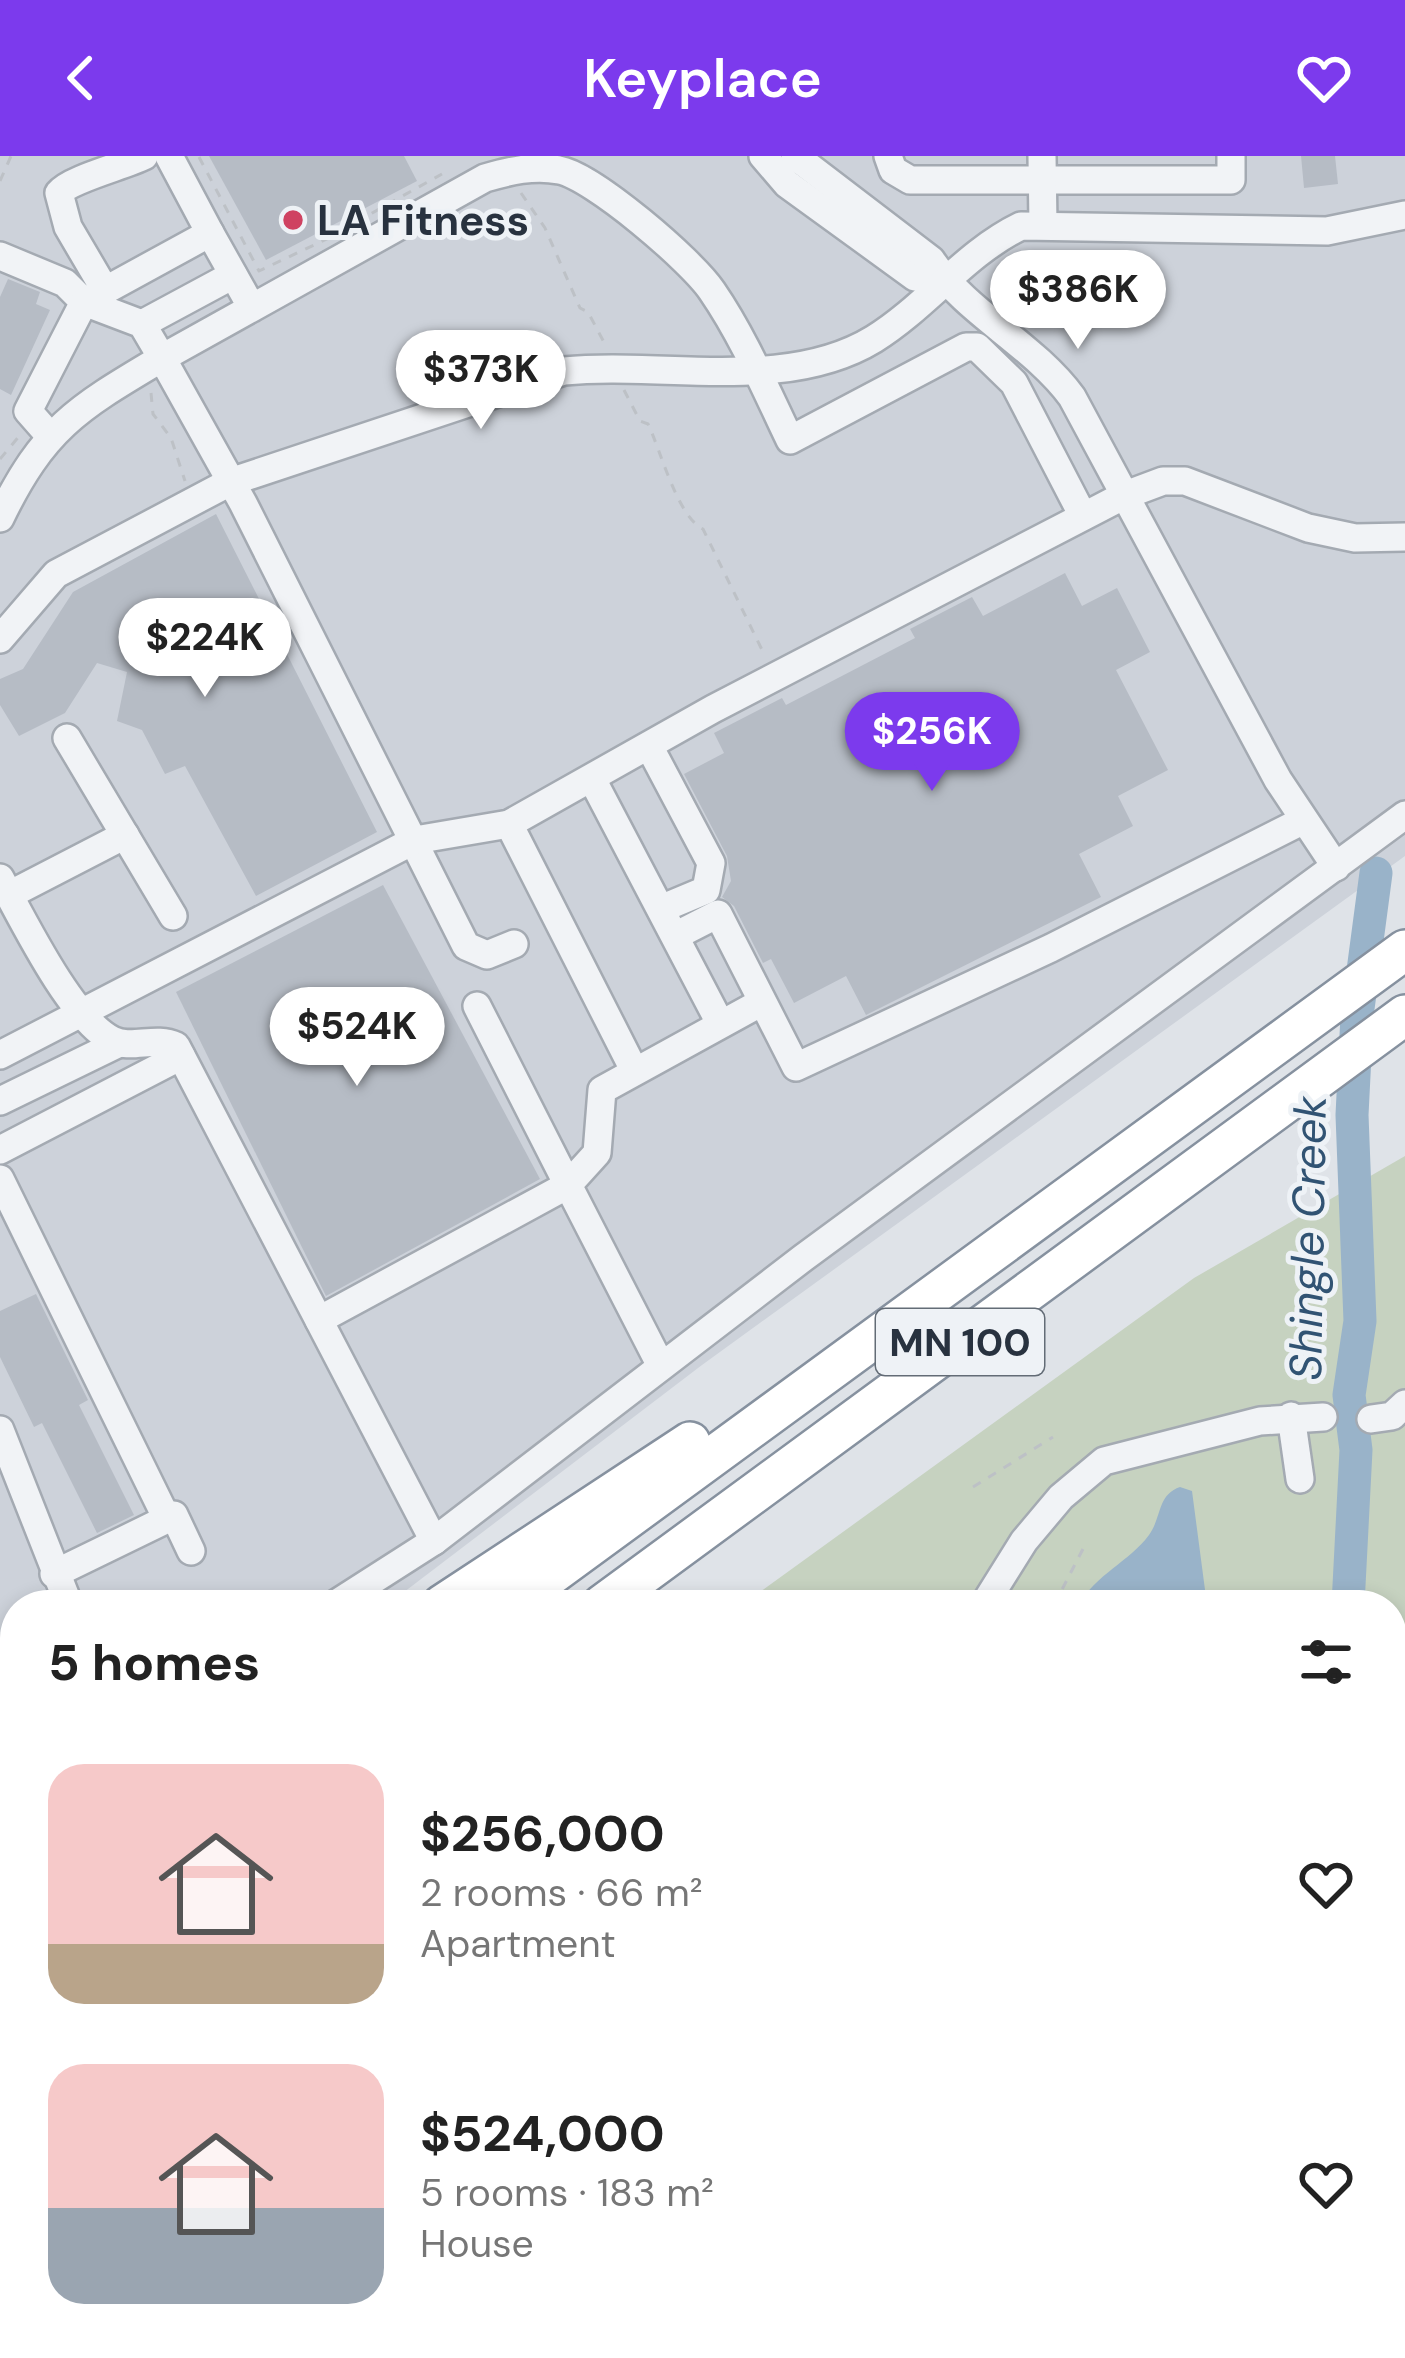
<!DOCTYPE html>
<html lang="en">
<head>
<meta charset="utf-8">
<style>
	body { margin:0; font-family:"DM Sans",sans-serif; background:#f6f6f6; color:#222; height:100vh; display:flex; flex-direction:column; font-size:45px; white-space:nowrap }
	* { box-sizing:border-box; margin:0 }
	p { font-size:39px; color:#767676 }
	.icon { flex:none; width:66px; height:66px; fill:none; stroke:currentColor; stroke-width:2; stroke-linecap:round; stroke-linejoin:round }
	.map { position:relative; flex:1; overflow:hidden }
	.details { position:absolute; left:0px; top:1434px; width:1407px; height:768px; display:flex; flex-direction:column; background:#fff; border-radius:48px 48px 0 0; box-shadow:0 6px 18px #0003 }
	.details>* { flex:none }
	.price { position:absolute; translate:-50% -102px; padding:0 27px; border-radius:42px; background:#fff; color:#222; font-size:39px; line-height:78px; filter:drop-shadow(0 3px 6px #0008) }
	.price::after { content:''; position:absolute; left:50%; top:72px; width:36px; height:27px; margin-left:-18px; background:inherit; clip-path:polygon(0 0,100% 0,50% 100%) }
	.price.active { background:#7c3aed; color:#fff }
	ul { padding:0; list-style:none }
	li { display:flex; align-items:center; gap:36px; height:300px; padding:0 48px }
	li span { display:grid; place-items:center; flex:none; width:336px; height:240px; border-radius:36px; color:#555 }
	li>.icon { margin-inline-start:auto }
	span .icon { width:144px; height:144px; fill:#fffc; stroke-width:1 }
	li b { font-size:51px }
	h2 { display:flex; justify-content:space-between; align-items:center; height:144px; padding:0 48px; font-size:51px }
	header { display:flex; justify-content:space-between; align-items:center; height:156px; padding:0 48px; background:#7c3aed; color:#fff; font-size:54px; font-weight:600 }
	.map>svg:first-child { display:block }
</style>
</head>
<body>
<header><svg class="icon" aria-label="back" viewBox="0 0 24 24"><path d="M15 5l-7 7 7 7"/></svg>Keyplace<svg class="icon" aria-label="heart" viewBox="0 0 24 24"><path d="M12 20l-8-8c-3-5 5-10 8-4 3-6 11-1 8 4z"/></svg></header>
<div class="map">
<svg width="1405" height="2202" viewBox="0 0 1405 2202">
	<rect width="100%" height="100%" fill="#dfe3e8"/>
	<path fill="#cdd2da" d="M0,0H1405V700L702,1209L387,1449H15V1708L0,1719Z"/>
	<path fill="#c6d2c0" d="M1405,1000V2202H1081V2187H1392V1449H742L1194,1122Z"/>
	<g fill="#99b3c9">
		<path d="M1180,1331L1192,1335L1207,1449H1079C1096,1418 1129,1406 1149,1379C1162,1361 1157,1339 1180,1331Z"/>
		<path d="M15,1993V2115L0,2105V2003Z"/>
	</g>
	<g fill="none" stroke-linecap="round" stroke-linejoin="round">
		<g stroke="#99b3c9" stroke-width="33">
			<path d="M1348,1449L1356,1294L1349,1239L1360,1165L1352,959L1357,860L1376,717"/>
			<path d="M1392,2124L1405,2130"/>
		</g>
	</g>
	<g fill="#b6bcc5">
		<path d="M209,0H404L417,25L266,104Z"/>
		<path d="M1301,0H1335L1338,28L1304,32Z"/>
		<path d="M8,123L40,136L36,148L50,154L11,239L0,233V141Z"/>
		<path d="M216,358L377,676L256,740L185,610L165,618L142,574L117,565L127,516L97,507L65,557L19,580L0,549V523L23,513L73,436Z"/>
		<path d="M1065,417L1082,450L1117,432L1150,496L1116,514L1168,614L1118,640L1133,670L1079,698L1101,741L866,859L846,820L794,847L771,803L763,807L734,750L722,741L731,725L727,700L684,618L724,597L714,577L782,542L786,549L915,482L910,473L972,441L983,460Z"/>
		<path d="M383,729L540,1023L326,1140L176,836Z"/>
		<path d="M36,1138L88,1244L79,1249L134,1359L97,1377L42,1267L34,1271L0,1201V1155Z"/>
	</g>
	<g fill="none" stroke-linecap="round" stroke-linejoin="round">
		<g stroke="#a4aab2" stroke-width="32">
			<g id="minor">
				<path d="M169,0L210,77"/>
				<path d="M763,0L787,28L915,121L945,126"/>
				<path d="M795,0L931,104C967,158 1033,188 1072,241L1278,624L1336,711"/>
				<path d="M888,0L893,14L910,24H1231V0"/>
				<path d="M1042,0L1043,69"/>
				<path d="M0,100L65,127L84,146L28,255L50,280"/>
				<path d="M105,134L68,71L59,37C70,23 124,10 144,0"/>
				<path d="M252,152L210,77L84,146L142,168L162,202L485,22C509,15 534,9 559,14C593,20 692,105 712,135C743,180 766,234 790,284L966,191H977L1014,227L1083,360"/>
				<path d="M142,168L233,119"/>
				<path d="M0,362C44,271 78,252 162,202L243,347L466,790L487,799L514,788"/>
				<path d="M0,483L56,418L230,326L564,215C661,205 786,237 874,183C927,150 965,97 1021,70L1327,75L1405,59"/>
				<path d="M67,582L173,760"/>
				<path d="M649,590L711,707L706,734L663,752"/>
				<path d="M592,623L720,867"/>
				<path d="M509,668L633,912"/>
				<path d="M0,722C23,764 71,863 112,884C131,894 155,880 176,890L434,1385"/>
				<path d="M9,739L125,679"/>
				<path d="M677,779L718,758L796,911L1051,792L1302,665"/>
				<path d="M0,899L415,684L509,668L713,553L1123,340L1163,325H1185L1308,372L1355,382L1405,381"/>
				<path d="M0,945L117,888"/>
				<path d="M0,994L181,900"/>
				<path d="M0,1023L167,1363L54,1418"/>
				<path d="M319,1164L568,1029L477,850"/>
				<path d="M661,1210L568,1029L597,997L602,934L762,846"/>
				<path d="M1291,1260L1300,1323"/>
				<path d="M1371,1263L1392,1260L1405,1248"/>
				<path d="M0,1274L69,1449"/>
				<path d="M167,1363L174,1359L191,1395"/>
				<path d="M334,1449L434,1385L803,1102L1405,659"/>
				<path d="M984,1449L1024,1385L1061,1341L1104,1305L1260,1265L1323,1261"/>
				<path d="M275,2187V2202"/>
				<path d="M404,2187V2202"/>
				<path d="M539,2187V2202"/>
				<path d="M669,2187V2202"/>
				<path d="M805,2187V2202"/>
				<path d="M939,2187V2202"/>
				<path d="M1073,2187V2202"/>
			</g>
		</g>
		<g stroke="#86919f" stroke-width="44">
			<g id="highway">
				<path d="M442,1449L690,1286"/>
				<path d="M510,1449L1405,794"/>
				<path d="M602,1449L1405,859"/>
				<path d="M0,1611L15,1620"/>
				<path d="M0,1745L15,1734"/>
				<path d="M0,1868L15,1853"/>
				<path d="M0,1928L15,1913"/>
				<path d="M0,2136L15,2141"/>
				<path d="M76,2187L86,2202"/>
				<path d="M129,2187L134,2202"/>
			</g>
		</g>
		<g stroke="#bdc1c6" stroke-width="3" stroke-dasharray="9 9" stroke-linecap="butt">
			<path d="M199,1L259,115L333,80"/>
			<path d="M0,25L11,0"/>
			<path d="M521,37L545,72L580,152L588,156L607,192"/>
			<path d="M356,66L442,18"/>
			<path d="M624,234L640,265L648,268C661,295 677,360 703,373L765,500"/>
			<path d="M151,237L153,258L171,282L185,325"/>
			<path d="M0,303L21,278"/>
			<path d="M973,1331L1053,1281"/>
			<path d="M1054,1449L1084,1391"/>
			<path d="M1392,2124L1405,2117"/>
			<path d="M1235,2187L1237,2202"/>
			<path d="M1104,2202L1105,2187"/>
		</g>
		<use href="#minor" stroke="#f1f3f6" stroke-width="27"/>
		<use href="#highway" stroke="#fff" stroke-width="39"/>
	</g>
	<circle fill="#cf4261" stroke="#eef2f6" stroke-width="4.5" cx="293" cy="64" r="12"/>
	<g text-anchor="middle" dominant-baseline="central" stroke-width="10" stroke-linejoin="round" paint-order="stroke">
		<rect fill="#eef2f6" stroke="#636c76" stroke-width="3" x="876" y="1153" width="168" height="66" rx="9"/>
		<g font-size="39" font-weight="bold" fill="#28323f">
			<text x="960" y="1186">MN 100</text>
		</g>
		<g font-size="42" font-weight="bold" fill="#28323f" stroke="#eef2f6" text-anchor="start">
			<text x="317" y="64">LA Fitness</text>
		</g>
		<g font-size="45" font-style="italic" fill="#315373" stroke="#eef2f6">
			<text transform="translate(1308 1082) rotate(-89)">Shingle Creek</text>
		</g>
	</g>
</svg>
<b class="price" style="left:1078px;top:196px">$386K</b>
<b class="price" style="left:481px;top:276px">$373K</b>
<b class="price" style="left:205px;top:544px">$224K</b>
<b class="price active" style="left:932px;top:638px">$256K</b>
<b class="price" style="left:357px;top:933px">$524K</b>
<section class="details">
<h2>5 homes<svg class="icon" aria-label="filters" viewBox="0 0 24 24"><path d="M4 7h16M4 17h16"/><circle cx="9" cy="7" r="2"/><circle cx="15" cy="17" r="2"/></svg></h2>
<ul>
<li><span style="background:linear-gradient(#f6c9c9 75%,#b9a48a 0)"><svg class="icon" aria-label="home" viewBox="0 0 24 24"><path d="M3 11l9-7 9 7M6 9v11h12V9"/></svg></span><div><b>$256,000</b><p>2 rooms · 66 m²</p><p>Apartment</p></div><svg class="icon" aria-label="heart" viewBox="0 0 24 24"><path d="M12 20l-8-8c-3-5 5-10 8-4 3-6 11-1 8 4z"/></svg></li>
<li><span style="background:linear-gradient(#f6c9c9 60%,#9aa5b1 0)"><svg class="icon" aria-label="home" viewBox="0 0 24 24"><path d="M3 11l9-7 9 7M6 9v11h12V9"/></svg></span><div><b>$524,000</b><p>5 rooms · 183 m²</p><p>House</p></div><svg class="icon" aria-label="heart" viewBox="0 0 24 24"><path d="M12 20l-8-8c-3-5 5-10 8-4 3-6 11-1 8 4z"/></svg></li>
</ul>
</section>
</div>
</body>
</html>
